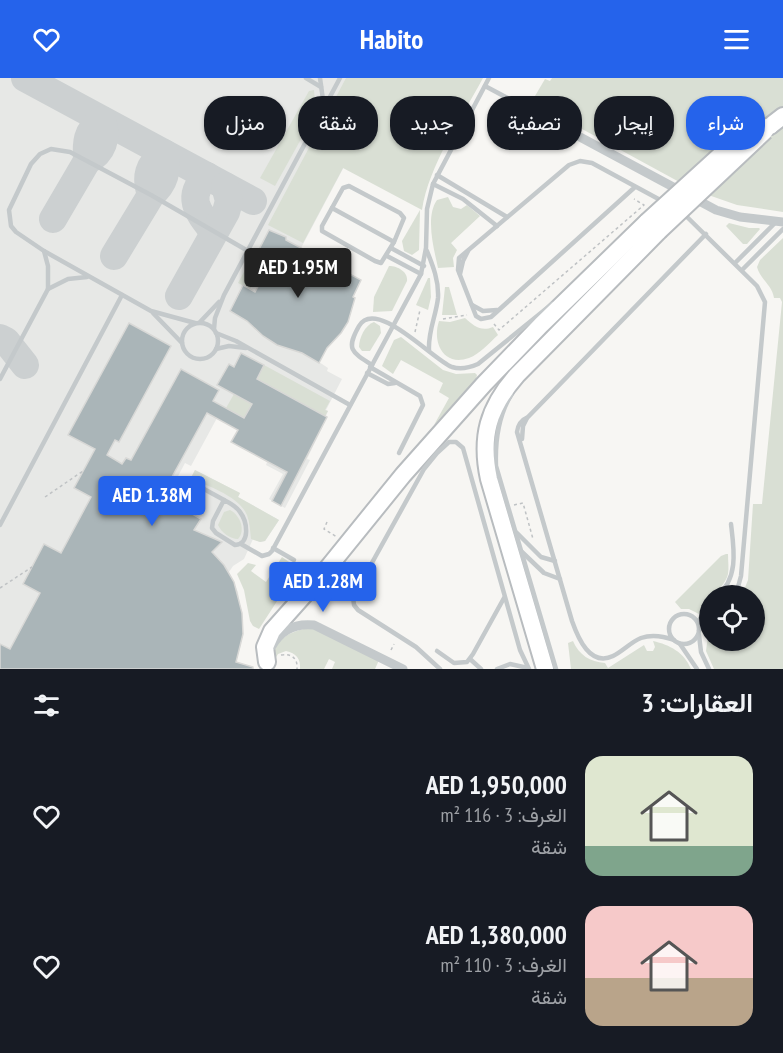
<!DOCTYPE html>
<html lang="ar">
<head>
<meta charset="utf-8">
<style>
	body { margin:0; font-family:"PT Sans Narrow",Vazirmatn,sans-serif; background:#242831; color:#f1f3f6; direction:rtl; height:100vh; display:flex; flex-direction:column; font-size:22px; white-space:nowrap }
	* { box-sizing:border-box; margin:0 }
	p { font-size:20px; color:#9ea1a6 }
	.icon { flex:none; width:33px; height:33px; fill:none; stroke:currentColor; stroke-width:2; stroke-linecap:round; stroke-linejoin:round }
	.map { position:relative; height:591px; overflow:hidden; direction:ltr }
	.details { display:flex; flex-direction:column; background:#171b24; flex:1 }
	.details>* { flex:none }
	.hud { position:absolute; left:18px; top:18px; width:747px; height:54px; direction:rtl; display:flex; gap:12px }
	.buttons { position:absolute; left:699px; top:507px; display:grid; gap:12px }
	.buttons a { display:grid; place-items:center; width:66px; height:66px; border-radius:50%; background:#171b24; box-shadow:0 2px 4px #0004; font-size:30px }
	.price { position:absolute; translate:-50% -51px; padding:0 14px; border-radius:6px; background:#2563eb; color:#fff; font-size:20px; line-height:39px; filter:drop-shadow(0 2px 3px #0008) }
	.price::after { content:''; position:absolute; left:50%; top:36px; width:18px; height:14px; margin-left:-9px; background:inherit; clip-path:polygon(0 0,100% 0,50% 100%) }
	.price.current { background:#222; color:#fff }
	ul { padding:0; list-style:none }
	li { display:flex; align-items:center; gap:18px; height:150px; padding:0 30px }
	li span { display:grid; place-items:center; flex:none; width:168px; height:120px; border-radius:18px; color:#555 }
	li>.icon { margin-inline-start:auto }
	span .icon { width:72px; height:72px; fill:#fffc; stroke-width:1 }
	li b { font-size:26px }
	h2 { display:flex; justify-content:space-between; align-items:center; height:72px; padding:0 30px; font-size:26px }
	.chip { padding:0 21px; border-radius:24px; background:#171b24; box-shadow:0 2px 4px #0004; font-size:21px; line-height:54px }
	.chip.current { background:#2563eb; color:#fff }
	header { display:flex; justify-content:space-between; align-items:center; height:78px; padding:0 30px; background:#2563eb; color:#fff; font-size:27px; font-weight:800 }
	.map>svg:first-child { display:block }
</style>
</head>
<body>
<header><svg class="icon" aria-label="menu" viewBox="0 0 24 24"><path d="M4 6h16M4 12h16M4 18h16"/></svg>Habito<svg class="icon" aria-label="heart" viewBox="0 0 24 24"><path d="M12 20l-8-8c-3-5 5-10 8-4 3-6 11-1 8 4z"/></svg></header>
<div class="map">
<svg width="783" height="591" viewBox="0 0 783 591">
	<rect width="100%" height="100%" fill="#f7f6f3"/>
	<path fill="#e7e8e6" d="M0,0H391L301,170L361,202L353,219L355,220L348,244L341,255L327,270L319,284L328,290L327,293L342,301L326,332L328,333L326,338L327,339L307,381L310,382L285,430L269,421L283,396L266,387L267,384L231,364L238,352L217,340L191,388L185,385L169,415L181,418L195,392L240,415L238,419L279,442L265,463L260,464L253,461L244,481L233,488L229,494L238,514L243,546L241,567L236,584L0,591Z"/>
	<g fill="#d9dfd4">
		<path d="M346,0H483C461,41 429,87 422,132L343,90L303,165L268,147Z"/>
		<path d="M552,0H783V134L737,127L694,112L538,27L535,23V18L545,1L550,3Z"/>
		<path d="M314,12L316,34L275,108L260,100L309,13Z"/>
		<path d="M448,119L453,129L461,131L467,127L480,138L451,165L457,172L453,180L454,189L438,190C434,171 425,139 437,122Z"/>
		<path d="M420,132L419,172L412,177L404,173L402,163Z"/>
		<path d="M729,145L749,150H759L760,151L747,166H743L726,148Z"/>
		<path d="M783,160V591H714L706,573L709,550L710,562H754V518L742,517L748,502L753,426H762L782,224L780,220H774C772,207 760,201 757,189L760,182Z"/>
		<path d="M252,179L263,185L250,211L238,205Z"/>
		<path d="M389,188C398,188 408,194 407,203L392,233L373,234L374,219Z"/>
		<path d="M428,200H430L431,219L428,232L416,227Z"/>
		<path d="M445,209H449L457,237H442Z"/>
		<path d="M465,240C474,248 481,254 493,249L498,257C489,265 480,276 469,280C443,289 432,264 439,243L450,244Z"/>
		<path d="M374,244L380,248L381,255L370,273H362L359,269C359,260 365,247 374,244Z"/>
		<path d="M401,259L443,292L456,296L475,295L477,297L476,301L434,347L449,320L439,314L443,305L401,282L393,296L382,288L394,262Z"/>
		<path d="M264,287L330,323L325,332L328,333L325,338L264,305L244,340L226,330L234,316L256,291L261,293Z"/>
		<path d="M195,392L240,415L238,419L279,442L265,463L260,464L251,461C250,453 250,445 247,437C239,418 209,409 191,400Z"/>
		<path d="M230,432C240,437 246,452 238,461C230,461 221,454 218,447L224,434Z"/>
		<path d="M726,476H728C728,483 729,490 728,496C725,510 706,520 699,536L689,531H681L675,524L721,478Z"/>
		<path d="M282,479L292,486L286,498L296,508L294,513L283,514L259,551L253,548L250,543L244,512L237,496L248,485L256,487L251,493L266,504Z"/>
		<path d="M310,549L379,582L375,591H332L335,584L329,581L324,591H300C301,581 296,575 286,573L278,576L273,584C274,559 289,555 310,549Z"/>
		<path d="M573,563C579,577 590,584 605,585L608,590L644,567L647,573H653L655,569L653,563C670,567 684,574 691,591H571L568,565Z"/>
	</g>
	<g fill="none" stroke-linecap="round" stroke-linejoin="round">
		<g stroke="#ccd0d1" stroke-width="28">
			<path d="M25,0L253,123"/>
			<path d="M207,98C185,119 198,134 213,153"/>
			<path d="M53,141L87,83C103,74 108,60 102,42C86,53 86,65 87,83"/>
			<path d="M114,178L151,117C165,105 168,93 164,75C148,87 145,99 151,117"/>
			<path d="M179,218L226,134L229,123L225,108"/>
			<path d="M0,260L6,263L25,287"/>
		</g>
	</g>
	<g fill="#aab5b8" stroke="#d8d8d6" stroke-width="1.5">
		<path d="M269,152L286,159V162L361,202L353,219L355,220L348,244L341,255L327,270L319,285L302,275L277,267L263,258L247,243L230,233L243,207L255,214L269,188L254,181Z"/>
		<path d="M129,245L171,268L119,364L115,362L107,377L122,386L126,380L131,382L181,291L219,312L213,323L244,340L252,326L217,307L229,286L234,289L241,275L264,287L257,301L327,339L281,428L272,423L287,394L231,364L238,352L207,335L161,419L176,417L184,420L189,426V434L201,441L194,452L222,464L212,474L224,487L234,504L242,535L243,556L236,584L253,589V591H0V566L10,571L40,515L23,506L44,466L61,475L91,419L74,410L95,371L68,357Z"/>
	</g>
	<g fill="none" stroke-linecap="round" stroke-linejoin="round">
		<g stroke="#b8bcbf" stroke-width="20">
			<g id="highway">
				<path d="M770,48L783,38"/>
				<path d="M267,584L265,569L272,553L322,497L403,397L484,306L541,247L647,144"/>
				<path d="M545,591L489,401C480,359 488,330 517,297L659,153"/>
			</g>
		</g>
		<g stroke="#bfc2c4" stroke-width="1.5" stroke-dasharray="3 3" stroke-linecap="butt">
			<path d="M443,241L467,237"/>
			<path d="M494,246L499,252L644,127L634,121"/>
			<path d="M415,254L420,232"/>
			<path d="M45,419L83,393"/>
			<path d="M514,427L523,425L533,461"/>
			<path d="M327,444L324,451L337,459"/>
			<path d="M0,510L32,489"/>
			<path d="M391,572L394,566"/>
			<path d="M281,577C292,575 298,581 297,591"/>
		</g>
		<g stroke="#c4c9cb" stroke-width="4.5">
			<path d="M306,0L321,9"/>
			<path d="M320,0L324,29"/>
			<path d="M485,8L539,37"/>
			<path d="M437,97L507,139"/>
			<path d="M433,106L463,121L497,148"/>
			<path d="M349,108L400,135L404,140L394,164L381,185L375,183L322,153V148L343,110Z"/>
			<path d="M635,109L491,239L481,241L476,238L458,192L459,180L569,87L580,83L592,85L664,124"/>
			<path d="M332,130L394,164"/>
			<path d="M682,134L757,208L765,224L741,498L738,509L732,518"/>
			<path d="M391,170L424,188"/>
			<path d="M427,173C433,188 439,203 438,220C436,238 428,253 429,272"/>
			<path d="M387,178L421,196"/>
			<path d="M735,185L775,145"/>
			<path d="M742,192L783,151"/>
			<path d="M460,196L463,183L468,173"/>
			<path d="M48,211L68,201L87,199"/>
			<path d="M472,227L483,233L497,232"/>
			<path d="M153,235L182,265"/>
			<path d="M200,244L219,224"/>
			<path d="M195,245L151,233L44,173L16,154L11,148L9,132L31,86L40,76L51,71L70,74L151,117L248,173"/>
			<circle cx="200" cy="263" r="18"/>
			<path d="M214,251L215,240L224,217L340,0"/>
			<path d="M216,255L236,263L350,327"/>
			<path d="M216,271L229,268L246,270"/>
			<path d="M372,287C351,274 346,271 359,248C376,219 433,282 452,289C461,292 469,290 478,286L552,226"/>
			<path d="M370,289L420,318L423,327L399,375"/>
			<path d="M367,295L388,306L395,305"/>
			<path d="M0,301L48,211V188L44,173"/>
			<path d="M511,317C498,339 495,363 496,388L556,591"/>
			<path d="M522,361L523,348L527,340"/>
			<path d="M193,405L224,422"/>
			<path d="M224,422C230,425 236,428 240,434C247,443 251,466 235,467L216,455L212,450L213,443Z"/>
			<path d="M0,447L122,217"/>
			<path d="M517,455L541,479L555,483"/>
			<path d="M241,466L262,478L269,476L272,473L421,196L426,170L427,131L433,106L489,0"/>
			<path d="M273,470L294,482"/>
			<path d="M522,474L544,495L560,501"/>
			<path d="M717,518C739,500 734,471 731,446"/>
			<circle cx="684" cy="551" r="15"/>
			<path d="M698,544L710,525"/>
			<path d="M699,552L710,537"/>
			<path d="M699,557L701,574L709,591"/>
			<path d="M674,562C663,558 652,556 641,560C631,564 623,573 613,578C590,589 578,560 572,543L517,354C518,346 521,342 528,339L706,156"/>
			<path d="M680,566L697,591"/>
			<path d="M437,573L454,585L467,584L473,576L504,520"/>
			<path d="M470,581L481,591"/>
			<path d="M440,591L416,569L358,532L354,527L353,519L424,391L437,375L449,364H456L463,370L520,572L529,591"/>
			<path d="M497,591L510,586L528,590"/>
		</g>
		<g stroke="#c4c9cb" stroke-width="9">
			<path d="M539,37L716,132L740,139L783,144"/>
			<path d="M272,568C281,552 295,545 314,547L403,591"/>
		</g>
		<use href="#highway" stroke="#fff" stroke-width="16"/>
		<g stroke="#b8bcbf" stroke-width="20" stroke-linecap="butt">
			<g id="highway-bridge">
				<path d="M647,144L736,63L748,56L770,48"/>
				<path d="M659,153L765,53"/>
			</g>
		</g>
		<use href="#highway-bridge" stroke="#fff" stroke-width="16"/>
	</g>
</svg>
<div class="buttons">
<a><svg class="icon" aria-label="locate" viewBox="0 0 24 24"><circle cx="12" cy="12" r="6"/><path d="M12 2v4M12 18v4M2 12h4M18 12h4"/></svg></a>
</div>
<b class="price current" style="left:298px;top:221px">AED 1.95M</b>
<b class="price" style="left:152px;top:449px">AED 1.38M</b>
<b class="price" style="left:323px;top:535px">AED 1.28M</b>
<div class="hud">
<a class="chip current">شراء</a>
<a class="chip">إيجار</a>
<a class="chip">تصفية</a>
<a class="chip">جديد</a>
<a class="chip">شقة</a>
<a class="chip">منزل</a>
</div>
</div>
<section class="details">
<h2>العقارات: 3<svg class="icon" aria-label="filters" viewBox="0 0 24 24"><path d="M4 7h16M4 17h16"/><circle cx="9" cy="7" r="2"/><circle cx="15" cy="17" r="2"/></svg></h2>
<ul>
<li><span style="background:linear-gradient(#dfe7d0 75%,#7fa58c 0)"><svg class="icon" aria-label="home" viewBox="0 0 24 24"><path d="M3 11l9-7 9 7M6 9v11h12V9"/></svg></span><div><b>AED 1,950,000</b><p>الغرف: 3 · 116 m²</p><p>شقة</p></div><svg class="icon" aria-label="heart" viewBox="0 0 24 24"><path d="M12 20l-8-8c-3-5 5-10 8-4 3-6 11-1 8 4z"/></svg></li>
<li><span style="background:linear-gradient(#f6c9c9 60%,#b9a48a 0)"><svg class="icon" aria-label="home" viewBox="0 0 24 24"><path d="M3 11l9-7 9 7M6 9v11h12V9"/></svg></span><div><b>AED 1,380,000</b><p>الغرف: 3 · 110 m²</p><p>شقة</p></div><svg class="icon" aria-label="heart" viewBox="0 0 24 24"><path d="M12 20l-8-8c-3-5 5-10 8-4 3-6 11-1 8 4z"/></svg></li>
</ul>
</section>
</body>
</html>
